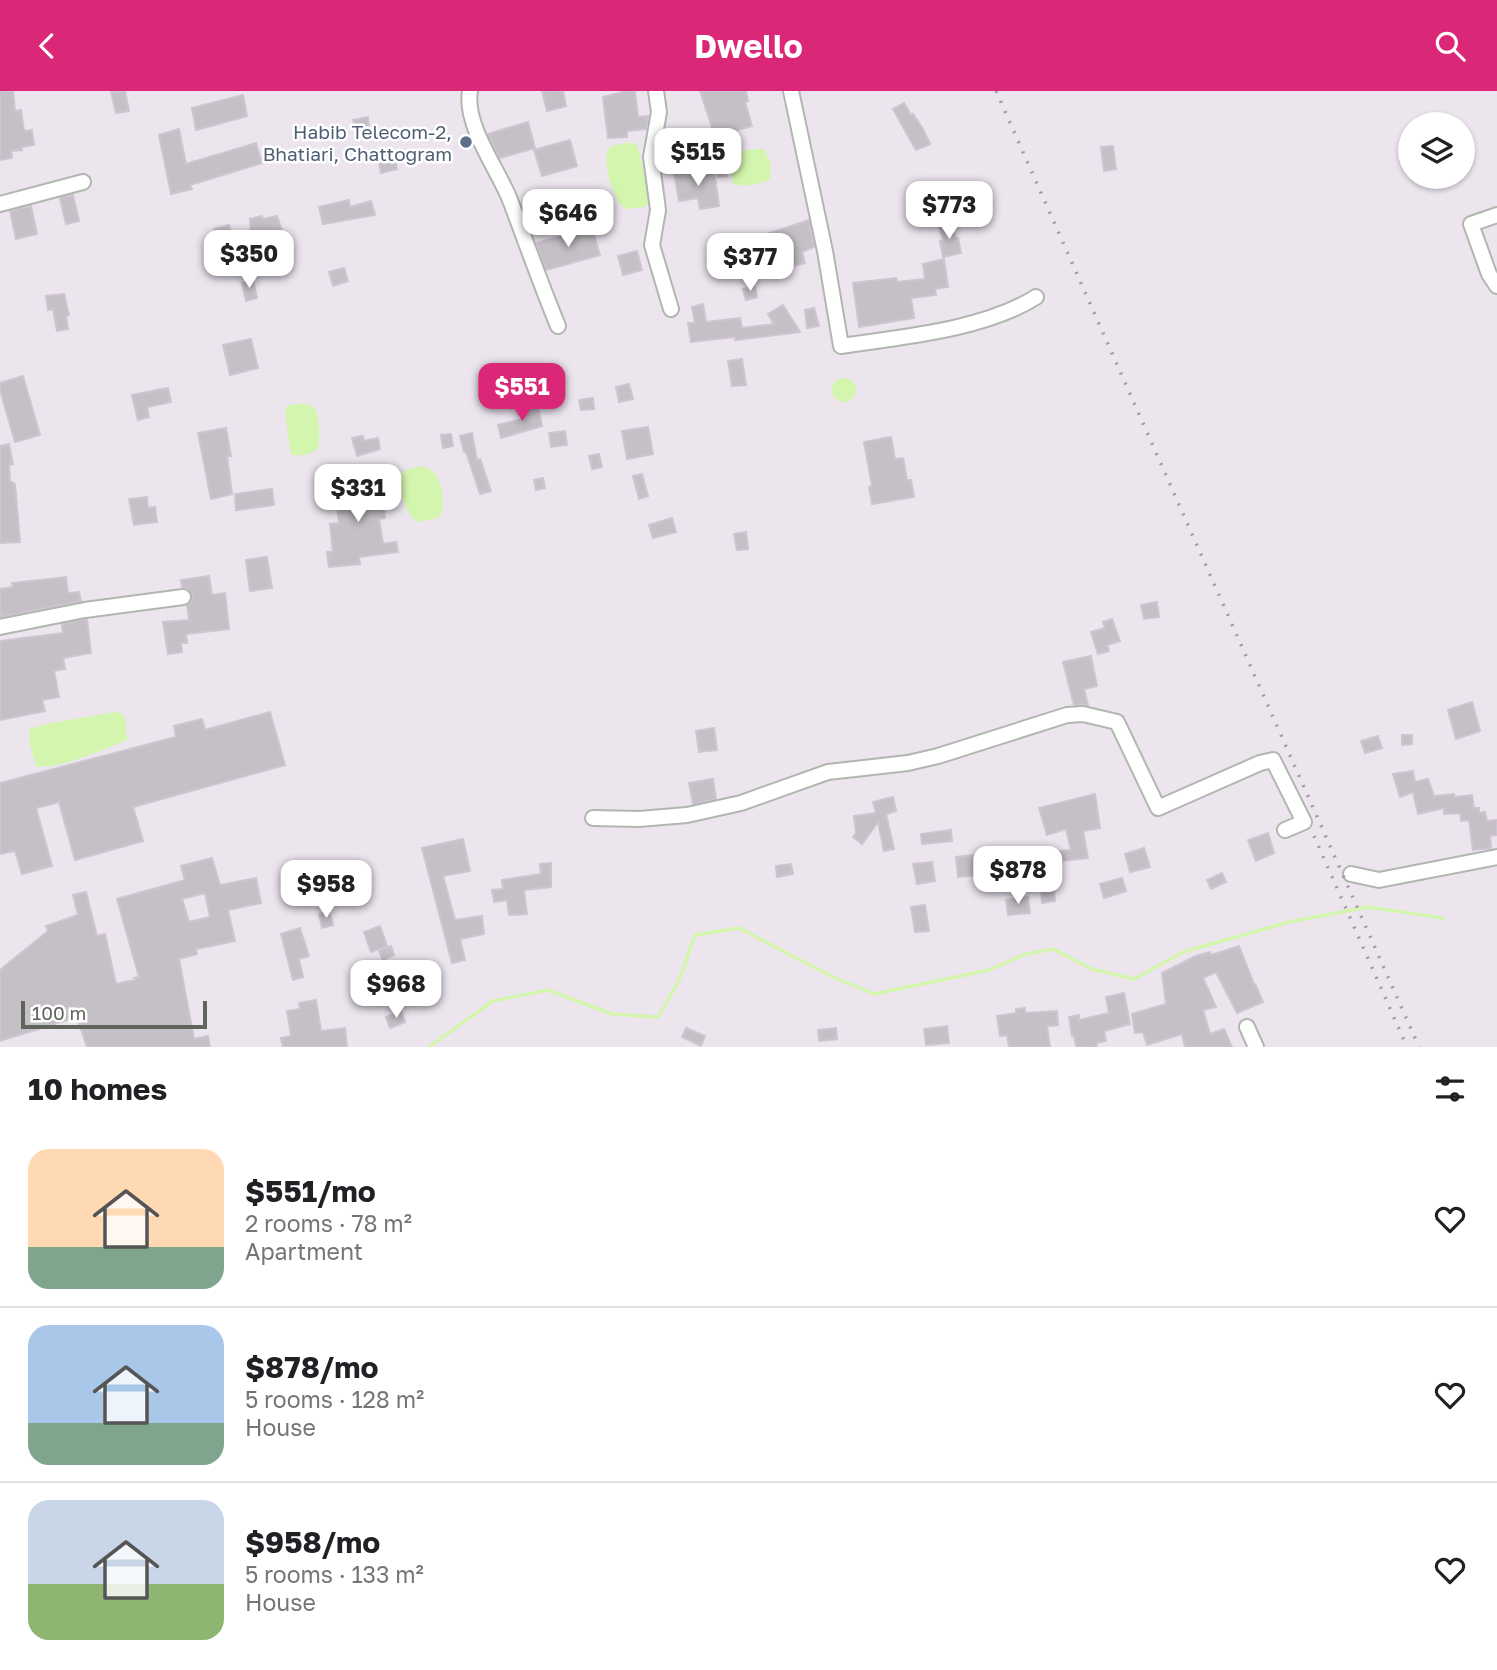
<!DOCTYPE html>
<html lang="en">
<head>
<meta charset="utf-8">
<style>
	body { margin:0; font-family:"Golos Text",sans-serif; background:#f6f6f6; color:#202124; height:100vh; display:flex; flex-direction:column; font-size:26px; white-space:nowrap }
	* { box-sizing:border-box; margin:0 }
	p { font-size:23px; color:#757577 }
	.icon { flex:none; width:38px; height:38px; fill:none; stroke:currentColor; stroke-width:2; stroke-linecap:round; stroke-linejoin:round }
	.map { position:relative; height:956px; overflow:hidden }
	.drawer { display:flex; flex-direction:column; background:#fff; flex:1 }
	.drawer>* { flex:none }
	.tools { position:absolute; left:1398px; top:21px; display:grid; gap:14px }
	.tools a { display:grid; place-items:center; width:77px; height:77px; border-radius:50%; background:#fff; box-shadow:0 2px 5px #0004; font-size:35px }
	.scale { position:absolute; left:21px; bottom:18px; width:186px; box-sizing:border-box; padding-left:7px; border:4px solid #60645d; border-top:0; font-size:19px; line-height:24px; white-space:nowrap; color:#60645d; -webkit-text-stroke:5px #fff; paint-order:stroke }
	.price { position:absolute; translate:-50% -60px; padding:0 16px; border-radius:14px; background:#fff; color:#222; font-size:23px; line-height:46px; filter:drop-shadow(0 2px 4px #0008) }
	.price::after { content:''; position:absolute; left:50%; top:42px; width:21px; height:16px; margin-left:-10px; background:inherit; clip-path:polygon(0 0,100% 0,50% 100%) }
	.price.active { background:#db2777; color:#fff }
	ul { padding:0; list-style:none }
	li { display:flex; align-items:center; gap:21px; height:175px; padding:0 28px }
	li+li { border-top:2px solid #e0e0e0 }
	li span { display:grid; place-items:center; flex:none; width:196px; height:140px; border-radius:21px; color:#555 }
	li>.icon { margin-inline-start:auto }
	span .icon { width:84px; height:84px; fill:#fffc; stroke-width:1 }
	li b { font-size:30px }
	h2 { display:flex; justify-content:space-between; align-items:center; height:84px; padding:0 28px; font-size:30px }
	header { display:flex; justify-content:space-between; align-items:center; height:91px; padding:0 28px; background:#db2777; color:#fff; font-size:32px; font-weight:700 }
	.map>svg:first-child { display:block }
</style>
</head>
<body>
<header><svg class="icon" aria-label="back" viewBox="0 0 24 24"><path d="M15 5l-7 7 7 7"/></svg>Dwello<svg class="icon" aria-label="search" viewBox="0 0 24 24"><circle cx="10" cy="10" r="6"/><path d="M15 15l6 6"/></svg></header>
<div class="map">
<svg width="1497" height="956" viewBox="0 0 1497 956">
	<rect width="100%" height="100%" fill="#ece5ee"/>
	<g fill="#d4f5ae">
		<path d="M626,52H633L638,56L650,110L645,116L625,118C612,108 604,75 607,59L612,55Z"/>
		<path d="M757,58H764L770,71L771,87C761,94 744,96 733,93L729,65L738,60Z"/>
		<circle cx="844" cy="299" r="12"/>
		<path d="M293,313H307L315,317C320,331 320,343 318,357C309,364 302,366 291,363L285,322L286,316Z"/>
		<path d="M422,375C441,379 443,402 443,418L438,427L417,431C405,423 399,398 400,384L405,379Z"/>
		<path d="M115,621L121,622L125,626L127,649C104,658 59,679 36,675L30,654L29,638L46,633Z"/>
	</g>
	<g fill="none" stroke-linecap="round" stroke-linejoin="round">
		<path stroke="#d4f5ae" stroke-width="3.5" d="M429,956L493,910L548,899L612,923L658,926L679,889L695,844L739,837L831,885L874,903L989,879L1026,863L1053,858L1092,878L1134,888L1183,861L1289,831L1368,816L1443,827"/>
	</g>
	<g fill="#c5c0c6" stroke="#cec4d2" stroke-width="2" fill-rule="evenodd">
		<path d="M0,0H13L15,20L21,19L24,40L32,39L34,54L21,56L22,59L11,60L12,67L0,69Z"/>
		<path d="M125,0L129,20L116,22L111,1Z"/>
		<path d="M542,0H563L566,15L547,20Z"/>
		<path d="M626,0H635L638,26L648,25L646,38L627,40V46L608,47L603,6Z"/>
		<path d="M700,0H746L748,10L745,11L752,35L715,45Z"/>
		<path d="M243,4L247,25L196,39L192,17Z"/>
		<path d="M904,12L911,24L913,23L923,38L930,53L916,59L893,18Z"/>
		<path d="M368,26L369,36L355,38L353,29Z"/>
		<path d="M528,31L535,57L500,67L488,43Z"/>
		<path d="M179,38L186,73L256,52L262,72L190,94L192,98L171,103L159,44Z"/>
		<path d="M570,49L577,75L542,85L534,59Z"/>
		<path d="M1113,55L1116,78L1104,80L1101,56Z"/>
		<path d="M393,59L397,78L381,82L377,63Z"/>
		<path d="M724,64L727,85L718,86L715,65Z"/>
		<path d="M680,68L681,77L662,79L661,70Z"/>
		<path d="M714,79L719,115L700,118L698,107L679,110L674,82Z"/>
		<path d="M73,104L79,130L66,133L60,107Z"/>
		<path d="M349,109L350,116L371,110L375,124L323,133L319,116Z"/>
		<path d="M31,115L37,143L16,148L10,120Z"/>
		<path d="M262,125L263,128L277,125L288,157L273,161L272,155L252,159L250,128Z"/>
		<path d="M809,129L814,156L802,161L805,172L789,176L787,166L761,174L752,148Z"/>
		<path d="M951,132L956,147H958L961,162L943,166L940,150L943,149L939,136Z"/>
		<path d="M229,134L233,148L229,149L234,170L224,172L214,138Z"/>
		<path d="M592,137L600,164L546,179L536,152Z"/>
		<path d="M637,160L642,179L623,184L618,165Z"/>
		<path d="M944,168L948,196L935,198L936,204L911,207L914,227L859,236L853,192L896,187L897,191L925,188L923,173Z"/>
		<path d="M344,177L348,190L333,195L329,181Z"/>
		<path d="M253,189L257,207L246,210L242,192Z"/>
		<path d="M755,195L757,206L746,209L743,198Z"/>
		<path d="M64,203L69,224L66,225L68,238L57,240L53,218L48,219L46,205Z"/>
		<path d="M703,213L706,231L740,227L742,237L774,233L768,223L783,214L800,241L735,249V246L725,247L691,251L688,232H695L692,216Z"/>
		<path d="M814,217L819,235L807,237L805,219Z"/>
		<path d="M251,248L258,277L230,284L223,254Z"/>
		<path d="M742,268L746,294L732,295L728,270Z"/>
		<path d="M23,285L40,344L15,351L0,299V292Z"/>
		<path d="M629,293L633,308L619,311L616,296Z"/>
		<path d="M168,297L171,311L147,316L149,326L138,329L132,304Z"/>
		<path d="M593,307L594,318L581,319L579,309Z"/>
		<path d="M538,315L542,335L501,347L498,334L526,327L524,318Z"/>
		<path d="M648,336L653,363L627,368L622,340Z"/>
		<path d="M226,337L231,365H227L232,403L211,408L198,342Z"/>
		<path d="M565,340L567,354L551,356L549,342Z"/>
		<path d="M472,342L477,369L480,368L491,400L480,403L466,361H464L460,345Z"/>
		<path d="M451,343L453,355L443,357L441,344Z"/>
		<path d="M363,345L364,350L378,347L380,358L357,365L352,347Z"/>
		<path d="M891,346L895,368L903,367L907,389H911L914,406L872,413L869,396L872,395L864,351Z"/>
		<path d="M9,353L13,373L9,374L10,390L15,393L20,451L0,452V355Z"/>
		<path d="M599,363L602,376L592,378L589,365Z"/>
		<path d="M356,382L358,395L381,392L385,427L379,428L383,453L396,451L398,461L359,466L360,473L329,476L327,461H333L330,433L339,432L335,400H342L341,384Z"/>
		<path d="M642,383L648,405L639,408L633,385Z"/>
		<path d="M543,387L545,397L536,399L534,389Z"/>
		<path d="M272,398L274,414L236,419L235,403Z"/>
		<path d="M147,406L148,417L155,416L157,431L134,434L129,408Z"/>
		<path d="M672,427L676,441L653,447L649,434Z"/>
		<path d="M746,441L748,458L737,459L734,443Z"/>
		<path d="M267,466L272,497L250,500L246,469Z"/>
		<path d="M209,485L212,504L225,502L229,538L186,543L187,552H181L182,561L168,563L163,531L189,529L187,514L192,510V504L187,497L182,496L181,489Z"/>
		<path d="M66,486L68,502L79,501L81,510L0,526V498L13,496L12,492Z"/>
		<path d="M1157,511L1159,526L1144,528L1141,514Z"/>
		<path d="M87,528L91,562L63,567L65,578L54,580L59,606L42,609L45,620L0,629V550L63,542L62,533Z"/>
		<path d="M1112,528L1120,550L1107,554L1109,560L1098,563L1091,541L1105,537L1103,531Z"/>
		<path d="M1091,565L1097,595L1084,598L1088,614H1074L1063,571Z"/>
		<path d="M1472,611L1480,640L1456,648L1448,619Z"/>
		<path d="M270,621L285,674L133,716L143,750L75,769L59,711L36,717L52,775L22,783L15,760L0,763V692L176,646L174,635L202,628L205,639Z"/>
		<path d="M714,637L717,659L699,661L696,640Z"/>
		<path d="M1402,644H1412V653L1402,654Z"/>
		<path d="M1378,645L1382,657L1365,662L1361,650Z"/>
		<path d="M1413,680L1415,691L1428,688L1434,705L1454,703V706L1472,704L1474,717H1479V722L1485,721L1487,730L1496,729L1497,744L1490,745L1491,757L1473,759L1469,729L1461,730L1460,722L1444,723V717L1418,723L1413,701L1400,706L1393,683Z"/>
		<path d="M713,688L716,708L693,713L689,692Z"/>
		<path d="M1095,703L1100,737L1083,740L1088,767L1051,771L1050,761L1071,759L1066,738L1047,744L1039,717Z"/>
		<path d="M893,706L896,720L886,723L894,758L884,760L878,731L862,753L853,746L856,742L854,725L876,722L873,711Z"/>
		<path d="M951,739L952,750L922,753L921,743Z"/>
		<path d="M1268,742L1274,762L1256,770L1248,749Z"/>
		<path d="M463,748L470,780L443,785L455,829L482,825L484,843L460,848L465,869L452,872L422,757Z"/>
		<path d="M1144,757L1150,776L1130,781L1125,763Z"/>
		<path d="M974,764L976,784L958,786L956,766Z"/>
		<path d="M212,767L220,794L256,787L261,812L228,819L235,850L196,858L197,863L179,868L194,948L208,945L210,956H87L77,926L0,950V879L48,840L46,835L78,824L73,804L86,801L97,845L105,843L116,893L135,889L134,887L139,886L117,808L185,789L181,775ZM205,802L210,826L189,831L182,808Z"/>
		<path d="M932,771L935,790L917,793L913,773Z"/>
		<path d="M551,772V796L524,799L527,823L509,824L507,809L494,811L492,799L503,798L502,789L541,783L540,773Z"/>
		<path d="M791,773L793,783L777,786L776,775Z"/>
		<path d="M1222,782L1226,791L1211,798L1207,789Z"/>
		<path d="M1122,787L1126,800L1104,807L1100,793Z"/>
		<path d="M1054,798L1055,810L1042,812L1041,799Z"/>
		<path d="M1028,806L1030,822L1008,824L1006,809Z"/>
		<path d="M925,814L929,840L915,841L911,816Z"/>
		<path d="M329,820L333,834L322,837L319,823Z"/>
		<path d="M380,835L387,855L371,861L364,841Z"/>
		<path d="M300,837L309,865L299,868L303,886L293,889L281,843Z"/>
		<path d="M391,855L394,864L383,869L379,860Z"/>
		<path d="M1239,855L1254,893H1255L1263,911L1237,922L1216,881L1203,887L1216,916L1203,919L1210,943L1224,938L1232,956H1185L1182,943L1147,954L1143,941L1135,942L1132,923L1166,913L1162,882L1196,865L1210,861L1211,864Z"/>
		<path d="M1124,902L1130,933L1104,940L1106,950L1096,952L1097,956H1076L1074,945H1072L1069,926L1079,924V929L1109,922L1106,906Z"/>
		<path d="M316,909L321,940L345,937L347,956H283L281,947L291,945L287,920L300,918L299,912Z"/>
		<path d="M1025,917V922L1057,920L1058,934L1047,935L1050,956H1009L1007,944L1000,945L997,925L1016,922V918Z"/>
		<path d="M401,920L405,931L390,937L386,926Z"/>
		<path d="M947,935L949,952L926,954L924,938Z"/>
		<path d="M686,937L705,945L701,955L682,946Z"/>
		<path d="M836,937L837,948L819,950L818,939Z"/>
	</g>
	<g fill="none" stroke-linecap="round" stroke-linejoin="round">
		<g stroke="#b2b6b0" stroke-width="18">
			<g id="street">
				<path d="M470,0C464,34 498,78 510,109C526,151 541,194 558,235"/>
				<path d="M656,0L659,21L651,66L658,119L652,154L671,218"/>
				<path d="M791,0L825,160L841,255C901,246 984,239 1036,206"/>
				<path d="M0,113L83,91"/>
				<path d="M1497,124L1471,133L1489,183L1497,195"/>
				<path d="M0,536L85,519L183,506"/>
				<path d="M593,727L639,728L687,724L741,712L828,681L908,672L938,665L1067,624L1083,623L1117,631L1158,717L1260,672L1273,669L1304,731L1285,739"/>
				<path d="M1351,783L1379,789L1497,766"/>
				<path d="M1247,936L1256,956"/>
			</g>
		</g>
		<use href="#street" stroke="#fff" stroke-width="14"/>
		<g stroke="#9d9f9c" stroke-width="3.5" stroke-dasharray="2 9" stroke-linecap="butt">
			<path d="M996,0L1419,956"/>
			<path d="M1314,745L1407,956"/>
		</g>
	</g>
	<circle fill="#5c6f8a" stroke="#fff" stroke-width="2.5" cx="466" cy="51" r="7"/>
	<g text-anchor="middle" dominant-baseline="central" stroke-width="5" stroke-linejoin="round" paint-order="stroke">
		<g font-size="19" fill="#4e5e75" stroke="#fff" text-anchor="end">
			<text x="452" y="40">Habib Telecom-2,<tspan x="452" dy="22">Bhatiari, Chattogram</tspan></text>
		</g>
	</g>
</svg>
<div class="tools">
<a><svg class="icon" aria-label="layers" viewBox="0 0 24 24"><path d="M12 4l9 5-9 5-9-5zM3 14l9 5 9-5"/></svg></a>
</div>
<div class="scale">100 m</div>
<b class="price" style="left:698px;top:97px">$515</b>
<b class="price" style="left:949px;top:150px">$773</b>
<b class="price" style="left:568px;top:158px">$646</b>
<b class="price" style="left:249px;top:199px">$350</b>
<b class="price" style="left:750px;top:202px">$377</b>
<b class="price active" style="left:522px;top:332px">$551</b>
<b class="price" style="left:358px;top:433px">$331</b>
<b class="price" style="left:1018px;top:815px">$878</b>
<b class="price" style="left:326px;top:829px">$958</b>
<b class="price" style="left:396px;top:929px">$968</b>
</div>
<section class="drawer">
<h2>10 homes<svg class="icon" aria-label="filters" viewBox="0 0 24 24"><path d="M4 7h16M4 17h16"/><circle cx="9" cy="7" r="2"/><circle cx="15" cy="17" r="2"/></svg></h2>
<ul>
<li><span style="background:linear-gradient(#ffd9b3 70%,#7fa58c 0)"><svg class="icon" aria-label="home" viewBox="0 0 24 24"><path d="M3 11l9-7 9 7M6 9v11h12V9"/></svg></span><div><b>$551/mo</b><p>2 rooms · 78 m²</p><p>Apartment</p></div><svg class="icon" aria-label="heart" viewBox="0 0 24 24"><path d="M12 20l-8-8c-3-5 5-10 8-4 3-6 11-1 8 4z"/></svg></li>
<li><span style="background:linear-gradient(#a9c7e8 70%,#7fa58c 0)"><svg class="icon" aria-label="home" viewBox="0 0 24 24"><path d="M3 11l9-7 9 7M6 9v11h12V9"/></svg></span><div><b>$878/mo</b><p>5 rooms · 128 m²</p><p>House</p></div><svg class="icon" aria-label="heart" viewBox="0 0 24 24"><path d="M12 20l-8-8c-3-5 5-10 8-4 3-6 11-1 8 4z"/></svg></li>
<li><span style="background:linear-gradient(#c9d6e8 60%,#8fb573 0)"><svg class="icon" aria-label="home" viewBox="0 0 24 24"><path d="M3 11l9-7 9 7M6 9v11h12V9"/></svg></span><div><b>$958/mo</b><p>5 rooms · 133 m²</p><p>House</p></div><svg class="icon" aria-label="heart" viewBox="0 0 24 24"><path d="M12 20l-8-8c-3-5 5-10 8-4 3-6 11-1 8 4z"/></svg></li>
</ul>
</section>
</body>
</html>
